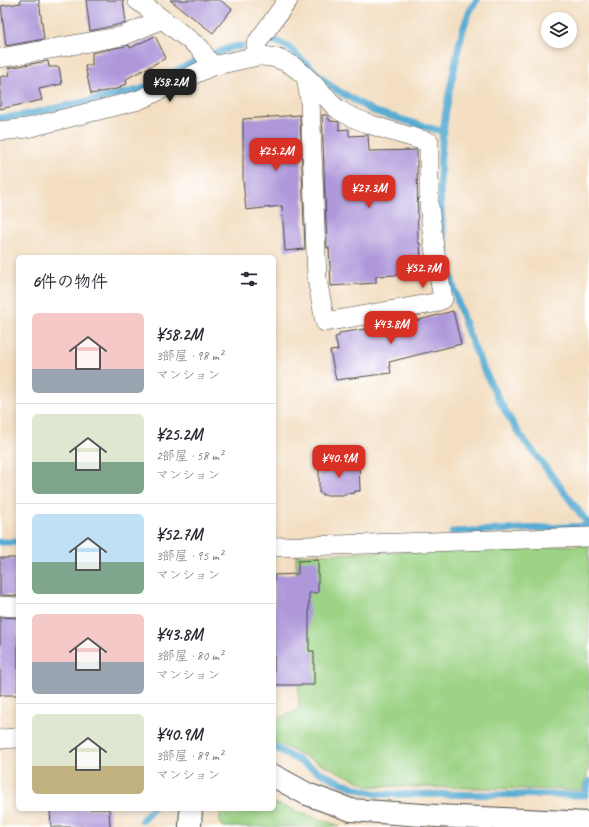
<!DOCTYPE html>
<html lang="ja">
<head>
<meta charset="utf-8">
<style>
	body { margin:0; font-family:Caveat,"Klee One",sans-serif; background:#f7f7f7; color:#2b2b33; height:100vh; display:flex; flex-direction:column; font-size:15px; white-space:nowrap }
	* { box-sizing:border-box; margin:0 }
	p { font-size:13px; color:#7c7c81 }
	.icon { flex:none; width:22px; height:22px; fill:none; stroke:currentColor; stroke-width:2; stroke-linecap:round; stroke-linejoin:round }
	.map { position:relative; flex:1; overflow:hidden }
	.side { position:absolute; left:16px; top:255px; width:260px; height:556px; display:flex; flex-direction:column; background:#fff; border-radius:6px; box-shadow:0 2px 6px #0003 }
	.side>* { flex:none }
	.tools { position:absolute; left:541px; top:12px; display:grid; gap:8px }
	.tools a { display:grid; place-items:center; width:36px; height:36px; border-radius:50%; background:#fff; box-shadow:0 2px 6px #0003; font-size:20px }
	.price { position:absolute; translate:-50% -34px; padding:0 9px; border-radius:8px; background:#d93025; color:#fff; font-size:13px; line-height:26px; filter:drop-shadow(0 1px 2px #0008) }
	.price::after { content:''; position:absolute; left:50%; top:24px; width:12px; height:9px; margin-left:-6px; background:inherit; clip-path:polygon(0 0,100% 0,50% 100%) }
	.price.current { background:#222; color:#fff }
	ul { padding:0; list-style:none }
	li { display:flex; align-items:center; gap:12px; height:100px; padding:0 16px }
	li+li { border-top:1px solid #e1e1e2 }
	li span { display:grid; place-items:center; flex:none; width:112px; height:80px; border-radius:6px; color:#555 }
	li>.icon { margin-inline-start:auto }
	span .icon { width:48px; height:48px; fill:#fffc; stroke-width:1 }
	li b { font-size:17px }
	h2 { display:flex; justify-content:space-between; align-items:center; height:48px; padding:0 16px; font-size:17px }
	.map>svg:first-child { display:block }
</style>
</head>
<body>
<div class="map">
<svg width="589" height="827" viewBox="0 0 589 827">
	<rect width="100%" height="100%" fill="#fff"/>
	<filter id="ink" filterUnits="userSpaceOnUse"><feTurbulence type="fractalNoise" baseFrequency=".025" numOctaves="2"/><feDisplacementMap in="SourceGraphic" scale="8" xChannelSelector="R" yChannelSelector="G"/><feConvolveMatrix kernelMatrix="1 2 1 2 8 2 1 2 1" color-interpolation-filters="sRGB"/></filter>
	<filter id="wash" filterUnits="userSpaceOnUse"><feTurbulence type="fractalNoise" baseFrequency=".012" numOctaves="4" result="noise"/><feDisplacementMap in="SourceGraphic" scale="16" xChannelSelector="R" yChannelSelector="G"/><feGaussianBlur stdDeviation="0.9" result="paint"/><feColorMatrix in="noise" values="0 0 0 0 0 0 0 0 0 0 0 0 0 0 0 0 0 1.4 0 .05"/><feComposite in="paint" operator="in"/></filter>
	<g filter="url(#wash)">
		<rect width="100%" height="100%" fill="#f3dec1"/>
		<g fill="#9cd385" stroke="#647f58">
			<path d="M589,545V768L582,790L369,786L274,742V721L299,709L296,555Z"/>
			<path d="M274,803L339,826V827H224L220,822V809H274Z"/>
		</g>
		<g fill="none" stroke-linecap="round" stroke-linejoin="round">
			<g stroke="#57acd3" stroke-width="7">
				<path d="M477,0C461,18 456,64 450,89C424,214 450,321 516,429C523,440 532,450 540,460C556,482 573,503 589,525"/>
				<path d="M267,42L276,41L289,48L332,87L373,111L444,132"/>
				<path d="M0,118L25,115L139,90L196,61L232,47L241,46"/>
				<path d="M452,532L589,526"/>
				<path d="M0,542H18"/>
				<path d="M274,747C308,766 340,786 378,794L585,795L589,781"/>
				<path d="M142,820L152,809"/>
			</g>
		</g>
		<g id="blocks">
			<g fill="#ae98da">
				<path d="M20,0H39L44,39L6,46L1,6L21,3Z"/>
				<path d="M86,0H123L126,23L90,31Z"/>
				<path d="M170,0H220L232,9L213,33Z"/>
				<path d="M155,36L166,58L126,79L127,84L120,86L121,88L91,94L85,66L92,65V53L129,45L130,48Z"/>
				<path d="M48,61L49,67H59L62,84L39,89L42,100L0,109V77L10,75L8,68Z"/>
				<path d="M300,115L305,249L285,251L282,206L246,210L243,181V119Z"/>
				<path d="M322,115H327L330,121L339,122V130L349,129V136L368,135L369,151L417,150L418,243H420L422,274L376,276V283L331,286L329,248H327Z"/>
				<path d="M453,311L461,344L389,362L391,373L336,380L330,351L338,350L335,337L339,336V333L366,329V326L383,323L385,329Z"/>
				<path d="M319,463H359L360,491H355V493L344,494V495H322V493H319Z"/>
				<path d="M0,558H16L18,596L0,595Z"/>
				<path d="M318,560V593H309V651H314V685H274V575L298,574V561Z"/>
				<path d="M0,617L18,618V695H0Z"/>
				<path d="M50,809H109L110,827H51Z"/>
			</g>
		</g>
	</g>
	<g filter="url(#ink)">
		<use href="#blocks" fill-opacity="0" stroke="#494642" stroke-width="1"/>
		<g fill="none" stroke-linecap="round" stroke-linejoin="round">
			<g stroke="#494642" stroke-width="20">
				<g id="minor">
					<path d="M137,0L200,48L212,66"/>
					<path d="M258,56C290,55 305,76 326,97C330,101 334,107 339,110C363,125 402,134 429,142V205L434,247L443,299L434,303L325,322L317,279L310,100L306,77"/>
					<path d="M0,58L123,36L162,19"/>
					<path d="M0,131L27,128L139,100L212,66L258,56L256,44L288,0"/>
					<path d="M274,547L589,537"/>
					<path d="M0,606L18,607"/>
					<path d="M0,739L18,738"/>
				</g>
			</g>
			<g stroke="#494642" stroke-width="24">
				<g id="tertiary">
					<path d="M274,776L307,794L351,810L436,816L589,823"/>
					<path d="M190,827L191,809"/>
				</g>
			</g>
			<use href="#minor" stroke="#fff" stroke-width="19"/>
			<use href="#tertiary" stroke="#fff" stroke-width="22"/>
		</g>
	</g>
</svg>
<div class="tools">
<a><svg class="icon" aria-label="layers" viewBox="0 0 24 24"><path d="M12 4l9 5-9 5-9-5zM3 14l9 5 9-5"/></svg></a>
</div>
<b class="price current" style="left:170px;top:103px">¥58.2M</b>
<b class="price" style="left:276px;top:172px">¥25.2M</b>
<b class="price" style="left:369px;top:209px">¥27.3M</b>
<b class="price" style="left:423px;top:289px">¥52.7M</b>
<b class="price" style="left:391px;top:345px">¥43.8M</b>
<b class="price" style="left:339px;top:479px">¥40.9M</b>
<section class="side">
<h2>6件の物件<svg class="icon" aria-label="filters" viewBox="0 0 24 24"><path d="M4 7h16M4 17h16"/><circle cx="9" cy="7" r="2"/><circle cx="15" cy="17" r="2"/></svg></h2>
<ul>
<li><span style="background:linear-gradient(#f6c9c9 70%,#9aa5b1 0)"><svg class="icon" aria-label="home" viewBox="0 0 24 24"><path d="M3 11l9-7 9 7M6 9v11h12V9"/></svg></span><div><b>¥58.2M</b><p>3部屋 · 98 m²</p><p>マンション</p></div></li>
<li><span style="background:linear-gradient(#dfe7d0 60%,#7fa58c 0)"><svg class="icon" aria-label="home" viewBox="0 0 24 24"><path d="M3 11l9-7 9 7M6 9v11h12V9"/></svg></span><div><b>¥25.2M</b><p>2部屋 · 58 m²</p><p>マンション</p></div></li>
<li><span style="background:linear-gradient(#bfe0f5 60%,#7fa58c 0)"><svg class="icon" aria-label="home" viewBox="0 0 24 24"><path d="M3 11l9-7 9 7M6 9v11h12V9"/></svg></span><div><b>¥52.7M</b><p>3部屋 · 95 m²</p><p>マンション</p></div></li>
<li><span style="background:linear-gradient(#f6c9c9 60%,#9aa5b1 0)"><svg class="icon" aria-label="home" viewBox="0 0 24 24"><path d="M3 11l9-7 9 7M6 9v11h12V9"/></svg></span><div><b>¥43.8M</b><p>3部屋 · 80 m²</p><p>マンション</p></div></li>
<li><span style="background:linear-gradient(#dfe7d0 65%,#c2b280 0)"><svg class="icon" aria-label="home" viewBox="0 0 24 24"><path d="M3 11l9-7 9 7M6 9v11h12V9"/></svg></span><div><b>¥40.9M</b><p>3部屋 · 89 m²</p><p>マンション</p></div></li>
</ul>
</section>
</div>
</body>
</html>
